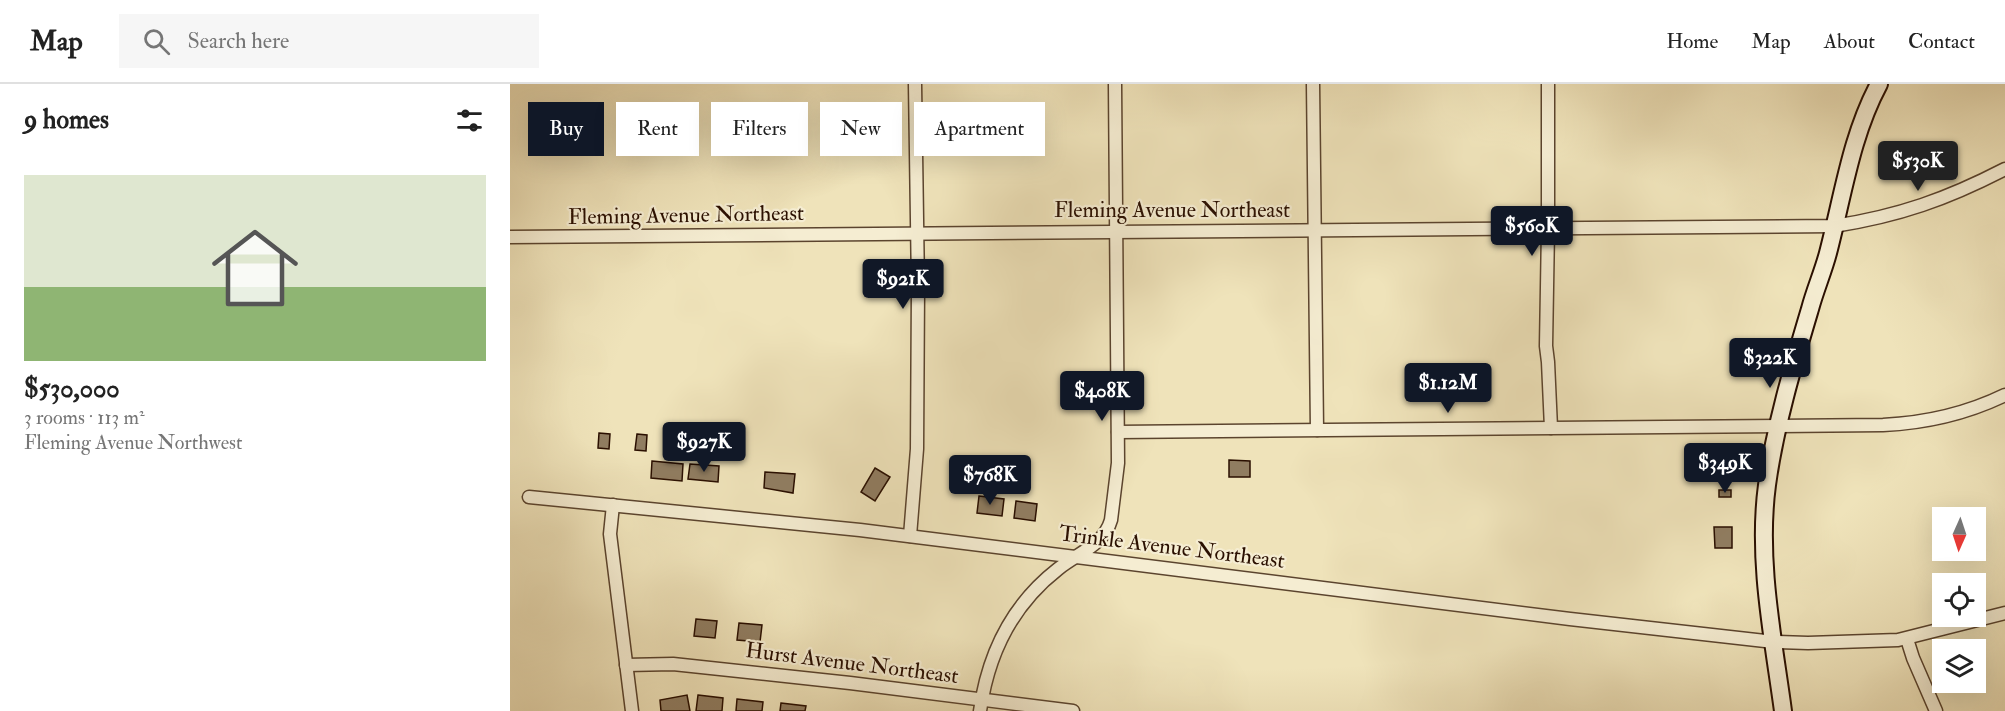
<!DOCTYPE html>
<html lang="en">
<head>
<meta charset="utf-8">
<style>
	body { margin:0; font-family:"IM FELL Double Pica",serif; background:#f6f6f6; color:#222; height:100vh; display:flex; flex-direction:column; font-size:22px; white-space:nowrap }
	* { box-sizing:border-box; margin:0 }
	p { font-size:20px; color:#767676 }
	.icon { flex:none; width:33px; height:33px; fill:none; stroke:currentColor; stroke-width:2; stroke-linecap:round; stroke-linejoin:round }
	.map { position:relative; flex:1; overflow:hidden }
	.side { display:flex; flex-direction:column; background:#fff; width:510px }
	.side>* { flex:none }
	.top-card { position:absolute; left:18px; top:18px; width:570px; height:54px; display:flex; gap:12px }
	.needle { width:39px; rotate:183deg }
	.tools { position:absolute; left:1422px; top:423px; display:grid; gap:12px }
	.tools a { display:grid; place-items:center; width:54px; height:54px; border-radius:0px; background:#fff; box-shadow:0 6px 24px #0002; font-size:30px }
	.price { position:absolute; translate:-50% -51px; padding:0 14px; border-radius:6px; background:#111827; color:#fff; font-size:20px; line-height:39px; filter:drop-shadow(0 2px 3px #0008) }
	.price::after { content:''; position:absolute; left:50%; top:36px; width:18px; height:14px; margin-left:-9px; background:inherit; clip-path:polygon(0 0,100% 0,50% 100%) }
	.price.selected { background:#222; color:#fff }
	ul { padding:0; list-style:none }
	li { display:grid; align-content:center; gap:12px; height:318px; padding:0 24px }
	li span { display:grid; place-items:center; height:186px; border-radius:0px; color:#555 }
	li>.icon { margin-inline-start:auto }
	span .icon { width:108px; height:108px; fill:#fffc; stroke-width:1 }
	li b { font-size:26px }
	h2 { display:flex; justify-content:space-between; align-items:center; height:72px; padding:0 24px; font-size:26px }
	.tag { padding:0 21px; border-radius:0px; background:#fff; box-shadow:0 6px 24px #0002; font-size:21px; line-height:54px }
	.tag.selected { background:#111827; color:#fff }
	header { display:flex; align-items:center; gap:36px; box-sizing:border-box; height:84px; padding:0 30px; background:#fff; border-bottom:2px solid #e0e0e0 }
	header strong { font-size:28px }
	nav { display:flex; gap:33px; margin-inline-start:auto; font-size:21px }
	.search { width:420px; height:54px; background:#f6f6f6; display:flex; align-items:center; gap:15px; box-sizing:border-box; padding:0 21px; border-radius:0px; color:#767676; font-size:22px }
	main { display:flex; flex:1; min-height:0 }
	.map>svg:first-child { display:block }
</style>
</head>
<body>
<header>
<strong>Map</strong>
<div class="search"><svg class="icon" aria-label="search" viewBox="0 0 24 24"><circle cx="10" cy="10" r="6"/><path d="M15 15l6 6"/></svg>Search here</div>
<nav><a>Home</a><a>Map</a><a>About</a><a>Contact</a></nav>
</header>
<main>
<section class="side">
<h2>9 homes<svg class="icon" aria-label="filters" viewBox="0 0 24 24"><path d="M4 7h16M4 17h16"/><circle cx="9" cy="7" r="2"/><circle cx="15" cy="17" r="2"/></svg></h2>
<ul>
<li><span style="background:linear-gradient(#dfe7d0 60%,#8fb573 0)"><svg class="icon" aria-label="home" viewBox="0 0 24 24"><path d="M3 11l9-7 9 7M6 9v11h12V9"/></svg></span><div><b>$530,000</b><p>3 rooms · 113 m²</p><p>Fleming Avenue Northwest</p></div></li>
</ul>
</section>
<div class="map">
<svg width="1495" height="627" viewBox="0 0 1495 627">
	<rect width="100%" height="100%" fill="#efe3ba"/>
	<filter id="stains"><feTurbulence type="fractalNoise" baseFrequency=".00333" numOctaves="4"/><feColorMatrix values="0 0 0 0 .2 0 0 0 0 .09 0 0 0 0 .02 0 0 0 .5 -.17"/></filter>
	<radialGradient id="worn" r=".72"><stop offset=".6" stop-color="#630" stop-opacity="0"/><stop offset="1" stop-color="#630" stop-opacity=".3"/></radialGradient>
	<g fill="#907d61" stroke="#2a0f00" stroke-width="1.5">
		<path d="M89,349L100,350L99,365L88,364Z"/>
		<path d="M127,350L137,351L136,367L125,366Z"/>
		<path d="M1201,374L1226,375V386H1221V393L1201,392Z"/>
		<path d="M719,376L740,377V393H719Z"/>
		<path d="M142,377L173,380L172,397L141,394Z"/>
		<path d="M180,380L209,382L208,398L178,395Z"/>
		<path d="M365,384L380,393L365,417L351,408Z"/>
		<path d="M255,388L285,390L283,409L254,404Z"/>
		<path d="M472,392L485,394L483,409L470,407Z"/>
		<rect x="1209" y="406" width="12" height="7"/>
		<path d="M469,412L494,415L492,432L467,429Z"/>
		<path d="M506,417L527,420L525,437L504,434Z"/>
		<path d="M1204,443H1222V464H1205Z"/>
		<path d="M186,535L207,537L205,554L184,552Z"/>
		<path d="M229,539L252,541L250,558L227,556Z"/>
		<path d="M177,611L180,627H151L150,616Z"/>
		<path d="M188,611L213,614L212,627H186Z"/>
		<path d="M227,615L253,618L252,627H226Z"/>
		<path d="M271,619L296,622L295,627H270Z"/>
	</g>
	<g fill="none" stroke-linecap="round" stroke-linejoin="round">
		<g stroke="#5b442e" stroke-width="15">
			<g id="street">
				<path d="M803,0L807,346"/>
				<path d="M1038,0V145L1036,262L1038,278L1041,344"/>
				<path d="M0,153L1324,142C1389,132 1437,115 1495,85"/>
				<path d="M608,348L1373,341C1415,339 1456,330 1495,311"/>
				<path d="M19,413L350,446L1060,535L1264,558L1298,559L1388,556L1495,529"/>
				<path d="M103,421L100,450L122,627"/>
				<path d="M400,452L407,365L408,203L405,0"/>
				<path d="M1397,555L1403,574L1426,627"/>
				<path d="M116,581L163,580L340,599L563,627"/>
				<path d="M470,627C478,570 503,520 548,485C568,469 594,461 601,436L608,379L605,0"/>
			</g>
		</g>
		<g stroke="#2a0f00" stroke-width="20">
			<path id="secondary" d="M1273,627C1263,553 1247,476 1257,401C1265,342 1283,282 1300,225C1305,206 1313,188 1318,169C1333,112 1341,52 1369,0"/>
		</g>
		<use href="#street" stroke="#f5edd2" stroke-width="12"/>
		<use href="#secondary" stroke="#f5edd2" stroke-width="16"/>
	</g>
	<g text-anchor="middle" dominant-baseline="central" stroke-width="4.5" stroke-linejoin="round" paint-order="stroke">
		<g font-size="22" fill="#2a0f00" stroke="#f5edd2">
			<text x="662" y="126">Fleming Avenue Northeast</text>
			<text transform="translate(176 131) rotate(-1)">Fleming Avenue Northeast</text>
			<text transform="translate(662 463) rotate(7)">Trinkle Avenue Northeast</text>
			<text transform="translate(342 579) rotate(7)">Hurst Avenue Northeast</text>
		</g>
	</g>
	<rect width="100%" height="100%" filter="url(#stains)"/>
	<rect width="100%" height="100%" fill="url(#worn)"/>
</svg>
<div class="tools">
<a><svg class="needle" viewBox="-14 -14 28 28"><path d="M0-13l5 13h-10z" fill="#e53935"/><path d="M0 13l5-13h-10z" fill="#767676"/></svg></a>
<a><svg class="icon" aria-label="locate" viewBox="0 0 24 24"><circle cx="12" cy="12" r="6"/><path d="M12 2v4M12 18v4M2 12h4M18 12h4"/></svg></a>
<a><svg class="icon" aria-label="layers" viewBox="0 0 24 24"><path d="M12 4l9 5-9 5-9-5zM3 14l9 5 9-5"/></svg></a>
</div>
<b class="price selected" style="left:1408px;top:108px">$530K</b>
<b class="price" style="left:1022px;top:173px">$560K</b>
<b class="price" style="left:393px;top:226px">$921K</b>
<b class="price" style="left:1260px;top:305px">$322K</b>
<b class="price" style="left:938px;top:330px">$1.12M</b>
<b class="price" style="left:592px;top:338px">$408K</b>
<b class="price" style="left:194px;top:389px">$927K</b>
<b class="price" style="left:1215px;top:410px">$349K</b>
<b class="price" style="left:480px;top:422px">$768K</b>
<div class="top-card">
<a class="tag selected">Buy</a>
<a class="tag">Rent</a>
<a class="tag">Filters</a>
<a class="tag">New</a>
<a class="tag">Apartment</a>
</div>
</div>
</main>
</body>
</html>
